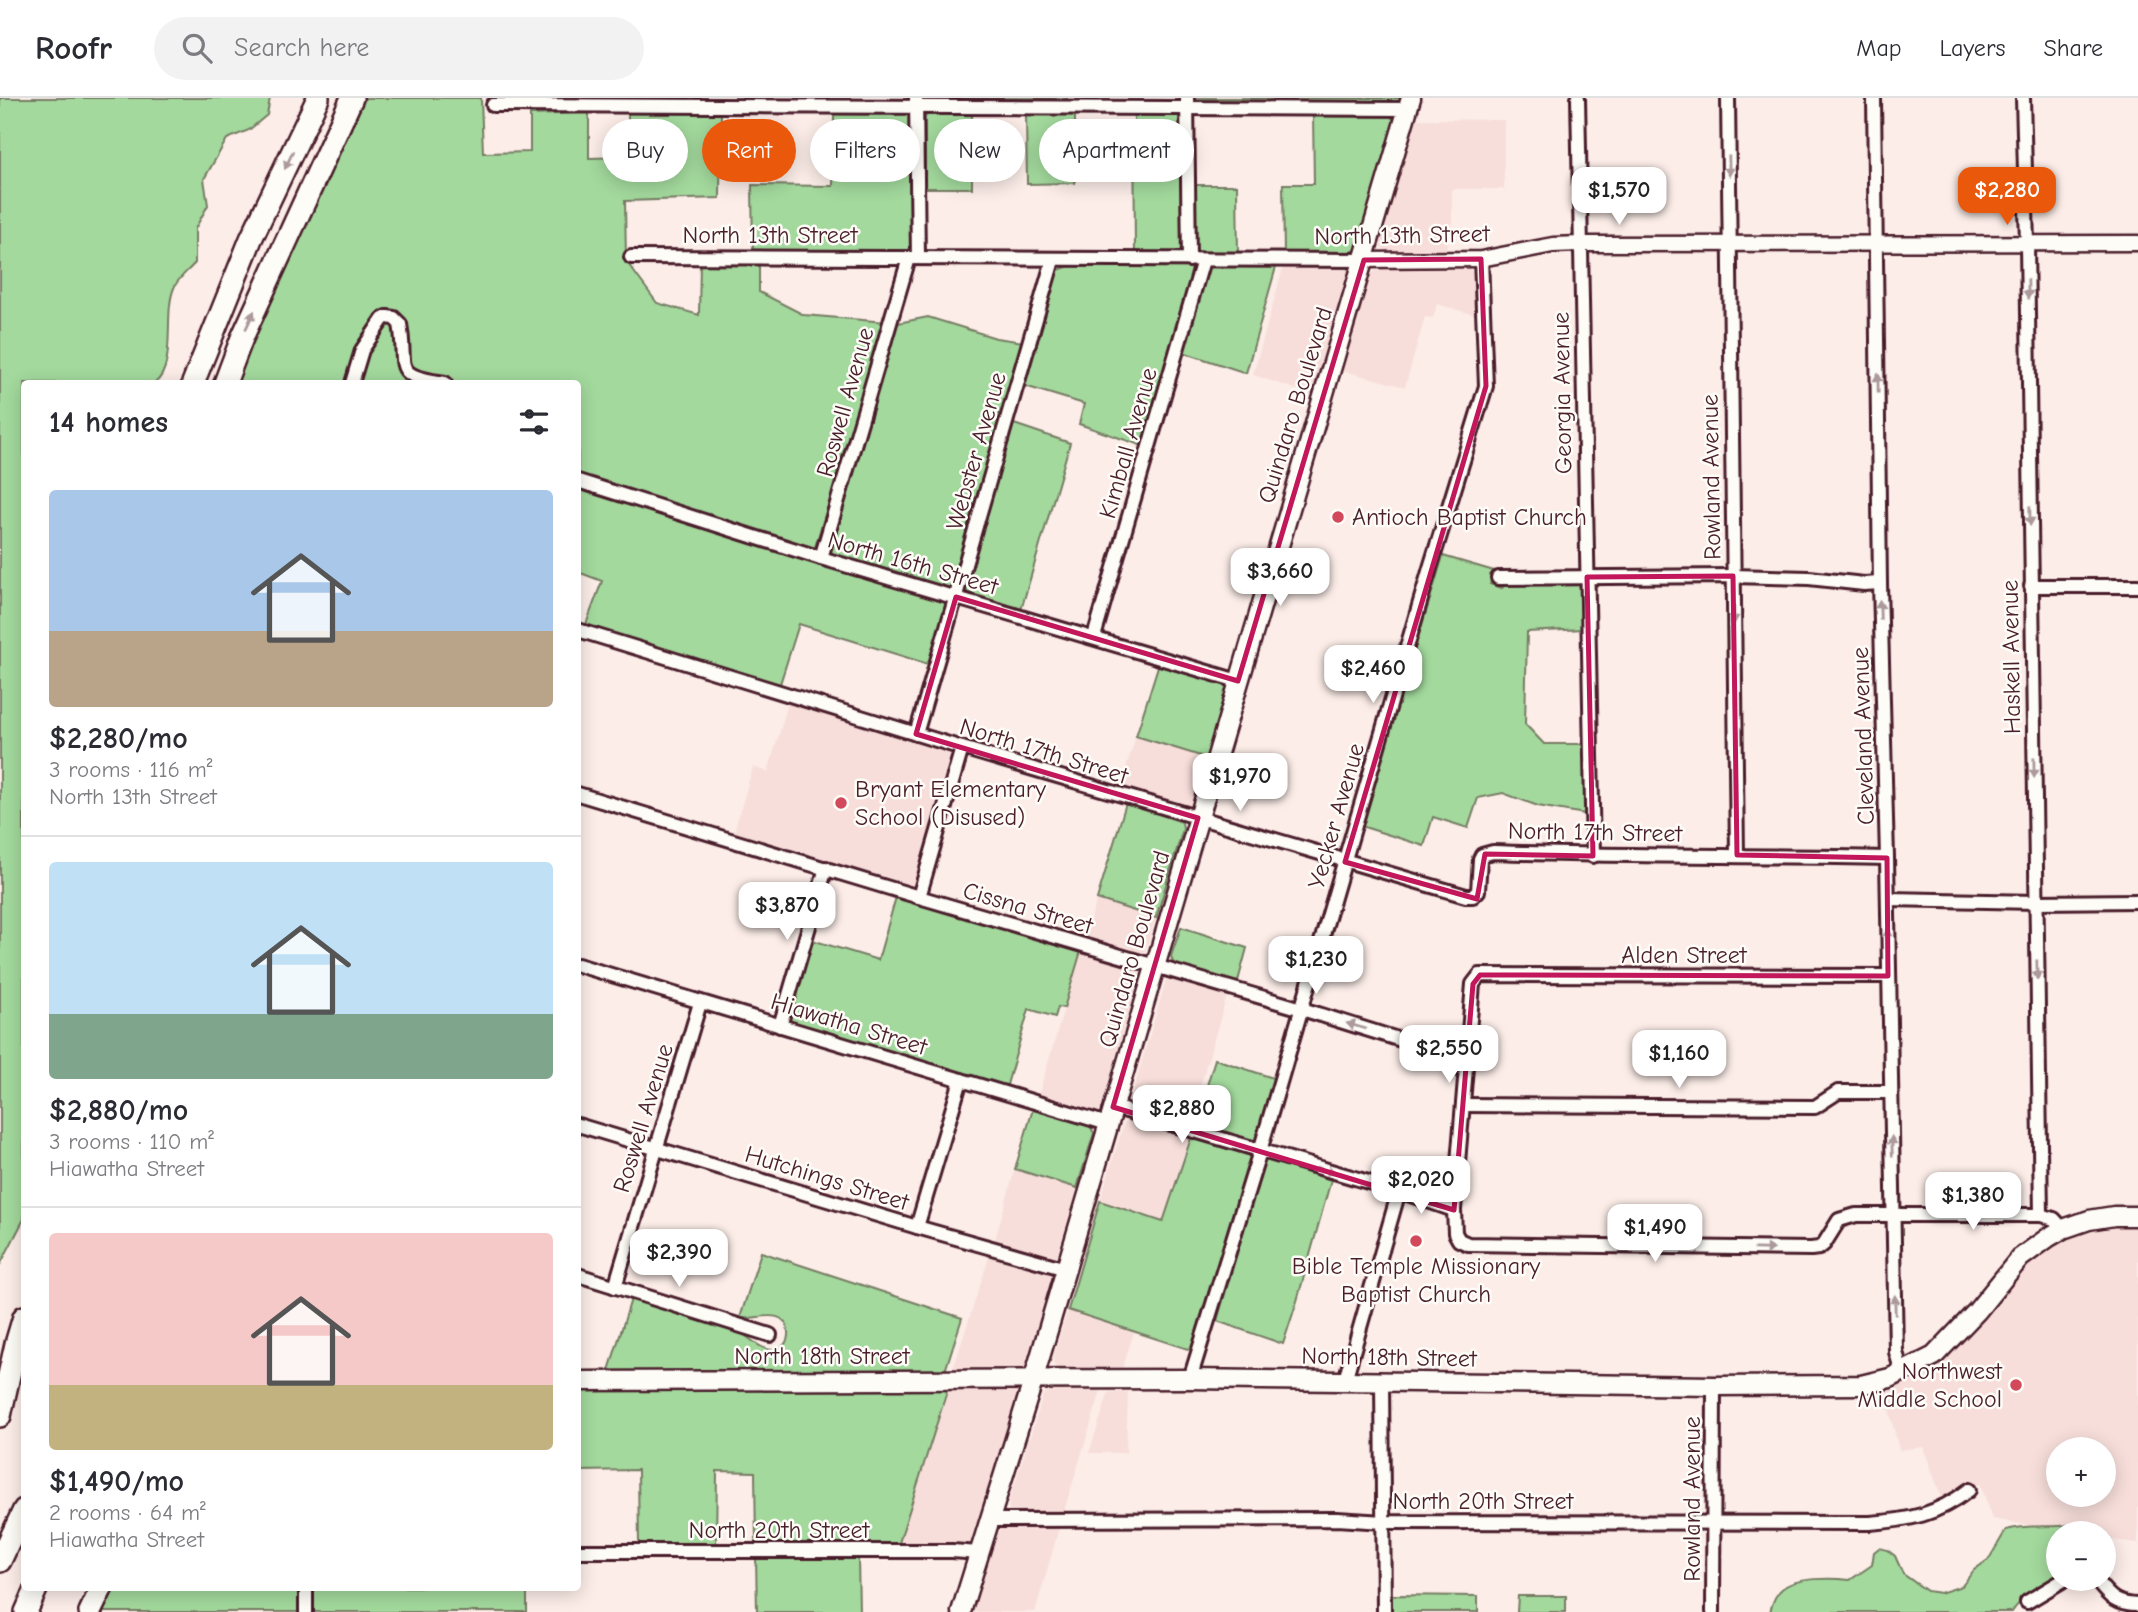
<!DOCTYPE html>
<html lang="en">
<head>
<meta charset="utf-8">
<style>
	body { margin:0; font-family:"Comic Neue",sans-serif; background:#f2f2f3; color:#2b2b33; height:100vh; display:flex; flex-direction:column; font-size:26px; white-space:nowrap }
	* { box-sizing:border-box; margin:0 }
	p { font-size:23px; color:#7c7c81 }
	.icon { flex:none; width:38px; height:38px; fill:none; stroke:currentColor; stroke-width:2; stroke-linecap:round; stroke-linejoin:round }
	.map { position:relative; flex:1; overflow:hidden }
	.side { position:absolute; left:21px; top:282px; width:560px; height:1211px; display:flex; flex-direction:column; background:#fff; border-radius:7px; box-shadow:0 4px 18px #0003 }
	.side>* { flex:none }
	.banner { position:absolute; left:602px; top:21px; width:665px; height:63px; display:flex; gap:14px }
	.fabs { position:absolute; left:2046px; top:1339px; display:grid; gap:14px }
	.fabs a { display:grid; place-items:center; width:70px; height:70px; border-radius:50%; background:#fff; box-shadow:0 4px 18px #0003; font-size:35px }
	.price { position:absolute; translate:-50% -60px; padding:0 16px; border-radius:14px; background:#fff; color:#222; font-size:23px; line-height:46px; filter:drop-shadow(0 2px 4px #0008) }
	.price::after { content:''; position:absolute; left:50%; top:42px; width:21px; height:16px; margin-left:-10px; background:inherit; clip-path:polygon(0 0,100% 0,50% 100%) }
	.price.current { background:#ea580c; color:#fff }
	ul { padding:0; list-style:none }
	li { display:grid; align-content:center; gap:14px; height:371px; padding:0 28px }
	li+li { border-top:2px solid #e1e1e2 }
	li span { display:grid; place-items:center; height:217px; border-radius:7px; color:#555 }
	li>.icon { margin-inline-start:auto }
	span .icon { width:126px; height:126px; fill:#fffc; stroke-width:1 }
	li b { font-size:30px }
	h2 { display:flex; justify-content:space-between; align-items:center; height:84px; padding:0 28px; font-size:30px }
	.chip { padding:0 24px; border-radius:32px; background:#fff; box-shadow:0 4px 18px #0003; font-size:24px; line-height:63px }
	.chip.current { background:#ea580c; color:#fff }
	header { display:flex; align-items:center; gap:42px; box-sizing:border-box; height:98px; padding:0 35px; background:#fff; border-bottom:2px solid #e1e1e2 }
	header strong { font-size:33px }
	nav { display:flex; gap:38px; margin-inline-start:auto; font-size:24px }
	.search { width:490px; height:63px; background:#f2f2f3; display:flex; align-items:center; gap:18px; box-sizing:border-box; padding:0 24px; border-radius:38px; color:#7c7c81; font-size:26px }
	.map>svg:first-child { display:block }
</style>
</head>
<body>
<header>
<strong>Roofr</strong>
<div class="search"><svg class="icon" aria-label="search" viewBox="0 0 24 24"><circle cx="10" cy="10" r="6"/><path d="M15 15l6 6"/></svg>Search here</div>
<nav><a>Map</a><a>Layers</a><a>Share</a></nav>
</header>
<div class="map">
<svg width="2138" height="1514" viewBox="0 0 2138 1514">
	<rect width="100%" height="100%" fill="#fcede8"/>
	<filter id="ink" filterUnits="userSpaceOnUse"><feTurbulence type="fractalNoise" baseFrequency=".0143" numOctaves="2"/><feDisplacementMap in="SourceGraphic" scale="14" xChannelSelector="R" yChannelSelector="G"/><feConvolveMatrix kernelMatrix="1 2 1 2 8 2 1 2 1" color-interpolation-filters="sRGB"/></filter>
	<g filter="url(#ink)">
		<g fill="#f7deda" fill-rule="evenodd">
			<path d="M1414,21L1504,22V91H1452V128H1447V154L1387,152L1382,150L1379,145Z"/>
			<path d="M1283,170L1350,171L1351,175L1316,298L1253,277Z"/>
			<path d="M1382,171H1470L1473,175L1475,217L1437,206L1433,220L1425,219L1405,289L1340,272L1363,191L1373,174Z"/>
			<path d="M788,605L951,653L954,661L916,787L912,789L906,790L733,737L753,669L768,674Z"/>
			<path d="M1136,638L1207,660L1192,709L1185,710L1119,691Z"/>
			<path d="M1097,801L1156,820L1144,857L1139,858L1084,841Z"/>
			<path d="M1081,853L1137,872L1140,877L1101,1012L1096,1015L1038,999Z"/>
			<path d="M1170,881L1227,898L1189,1025L1132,1008L1130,1003L1166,882Z"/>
			<path d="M1131,1022L1191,1040L1163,1124L1100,1103L1124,1025Z"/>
			<path d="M1015,1071L1077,1090L1058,1156L1055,1160L1051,1161L994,1145Z"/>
			<path d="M2119,1127H2138V1445L2104,1441V1435H2072L1993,1421L1980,1386L1943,1403L1923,1349L1899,1352L1884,1291L1919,1277L1955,1250L2025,1168L2048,1150L2072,1137L2094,1130ZM2058,1351H2104V1396H2058Z"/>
			<path d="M990,1156L1050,1176L1051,1180L1025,1270L1023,1274H952Z"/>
			<path d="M1068,1212L1134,1234L1121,1275H1064L1058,1272L1053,1265L1054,1255Z"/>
			<path d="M1014,1289L1019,1291L1022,1295L975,1445L965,1449L898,1448L948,1290Z"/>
			<path d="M1050,1293H1101L1063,1416H1015L1009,1412L1008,1406L1044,1295Z"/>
			<path d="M1109,1294H1128L1126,1355H1089Z"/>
			<path d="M1060,1427L1035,1514H973L999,1432L1003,1428Z"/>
		</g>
		<g fill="#a3d99d" stroke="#767c64" stroke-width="2">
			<path d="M0,0H270L267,17L249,32L227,41L204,81L208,107L195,131V165C188,173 177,181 174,190C163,215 177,268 155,285H24V1121L0,1167Z"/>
			<path d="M365,0H481L483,55L530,54V17L589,15V60L628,59V15H721L720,100L625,103L626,163L657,205L699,217L700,166L759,167V194L804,217L898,225L928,219L996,240L1024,244L952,491L832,456L830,451L841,416L827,410L811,462L946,503L947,509L931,567L799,526L779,589L585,529L602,483L578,474V285H236L270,205Z"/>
			<path d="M924,0H1067V4H928Z"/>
			<path d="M1194,0H1402L1394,6L1197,5Z"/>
			<path d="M834,16H908L912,18L913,148L909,152L753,154L752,87L833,88Z"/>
			<path d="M928,16H972V90H925V19Z"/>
			<path d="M1177,16L1180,19L1182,149L1179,154H1135L1134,17Z"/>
			<path d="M1313,16L1384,17L1391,18L1394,24L1393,33L1356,152L1348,156H1284L1283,86H1314Z"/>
			<path d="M1026,17H1075V85L1027,86Z"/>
			<path d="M1194,87H1237L1238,157L1199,156L1196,153Z"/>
			<path d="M1070,168L1190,169L1193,174L1143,348L1079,326L1084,306L1025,288L1058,172Z"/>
			<path d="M1213,168L1276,169L1246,275L1183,254L1208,171Z"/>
			<path d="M1014,326L1070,345L1021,512L968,496L965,490Z"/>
			<path d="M1443,458L1494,473L1490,486L1502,490L1507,485L1577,484L1582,490L1583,531L1527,534L1525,626L1544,646H1584L1585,716L1538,708L1503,695L1478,700L1468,730L1433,719L1424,748L1361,728Z"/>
			<path d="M1159,565L1227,586L1229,588L1207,660L1136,638Z"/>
			<path d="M1126,705L1182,724L1183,731L1156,820L1097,801Z"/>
			<path d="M896,799L1081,853L1064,910L1058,909L1055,919L1029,911L1006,990L791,925L788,920L812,842L878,862Z"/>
			<path d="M1181,829L1247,850L1237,887L1174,868L1171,858Z"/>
			<path d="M1215,961L1276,981L1258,1043L1253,1045L1195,1027Z"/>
			<path d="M1033,1011L1090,1028L1094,1035L1077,1090L1015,1071Z"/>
			<path d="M1191,1040L1251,1058L1252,1062L1194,1253L1068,1212L1100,1103L1163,1124Z"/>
			<path d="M1268,1062L1331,1082L1297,1203L1283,1246L1217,1223L1263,1065Z"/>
			<path d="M761,1154L962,1220L945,1273L608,1276L631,1201L736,1232C751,1239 760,1254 777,1252C785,1248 789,1243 788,1234C786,1208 756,1222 740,1220Z"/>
			<path d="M948,1290L898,1448L756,1447L755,1374L717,1373L716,1447H639L638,1372L578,1373V1293Z"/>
			<path d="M2071,1427L2082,1429L2087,1435H2058V1480C2041,1489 2023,1497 2012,1514H1770C1772,1505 1775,1496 1783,1490C1797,1479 1833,1480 1850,1482L1872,1467L1874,1454L1879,1450L1887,1452L1895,1458L1903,1476L1927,1493L1940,1495L1962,1488L1974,1472L1989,1461L2006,1432C2028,1426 2049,1430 2071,1427Z"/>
			<path d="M756,1458L858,1459L859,1514H757Z"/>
			<path d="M113,1489H300V1514H101Z"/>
			<rect x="313" y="1489" width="214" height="25"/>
			<path d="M1392,1497L1478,1498V1514H1392Z"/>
			<path d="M1518,1498H1566V1514H1517Z"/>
		</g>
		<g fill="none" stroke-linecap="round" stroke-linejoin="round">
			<g stroke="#4a1f2b" stroke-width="18">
				<g id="minor">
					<path d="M916,0L918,160"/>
					<path d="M1187,0L1189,162"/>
					<path d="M1578,0L1593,758"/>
					<path d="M1728,0L1737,757"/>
					<path d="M1874,0L1880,485L1887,760L1896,1254L1902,1275"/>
					<path d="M2023,0L2027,146L2041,1117"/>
					<path d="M493,7L1408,11"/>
					<path d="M631,159L1364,162"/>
					<path d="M352,285L362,252L383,221L387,219L394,220L400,226C408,270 389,277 445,285"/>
					<path d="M578,383L821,460L1238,583"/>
					<path d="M821,460L909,160"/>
					<path d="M1498,480L1733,478L1809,480L1864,486L1880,485"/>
					<path d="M2031,488H2138"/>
					<path d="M578,532L962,650L1466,798H1473L1478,793L1480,761L1482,757L1493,754C1624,759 1756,757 1887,760"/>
					<path d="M1094,539L1203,162"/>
					<path d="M916,636L1053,162"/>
					<path d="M578,696L919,799L1302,911L1468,963"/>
					<path d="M919,799L962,650"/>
					<path d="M1888,801L2036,804L2138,803"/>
					<path d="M578,867L1108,1026"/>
					<path d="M1888,878L1480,877L1473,886L1454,1112L1455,1135L1459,1142L1468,1146L1811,1151L1819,1150L1824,1146L1839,1122L1856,1117H2041L2054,1121L2063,1131"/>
					<path d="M780,928L826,770"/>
					<path d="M1464,1007L1815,1009L1838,994H1890"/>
					<path d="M1113,1009L1399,1093L1454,1112"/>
					<path d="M578,1027L917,1129L1066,1171"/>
					<path d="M917,1129L961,982"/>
					<path d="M578,1177L770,1237"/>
					<path d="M615,1189L700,905"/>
					<path d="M1190,1281L1260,1053L1430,470L1486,288L1481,161"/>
					<path d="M1345,1282L1399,1093"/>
					<path d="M1382,1283L1384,1514"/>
					<path d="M990,1422L1337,1421L1384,1424L1870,1425C1909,1422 1937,1417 1969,1392"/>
					<path d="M578,1453H952L979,1455"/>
					<path d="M2094,1480C2109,1498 2114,1507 2138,1507"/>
					<path d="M306,1489V1514"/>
					<path d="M2027,1504L2067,1480"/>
					<path d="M1713,1514L1714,1288"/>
				</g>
			</g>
			<g stroke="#4a1f2b" stroke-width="19">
				<path id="tertiary" d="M1364,162L1481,161L1553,147L1580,146L2138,145"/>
			</g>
			<g stroke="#4a1f2b" stroke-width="23">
				<g id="secondary">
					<path d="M578,1283L1190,1281L1714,1288L1861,1287L1890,1280L1934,1258L1977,1213L2020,1160L2049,1139L2063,1131L2089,1122L2114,1118H2138"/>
					<path d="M961,1514L1033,1283L1411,0"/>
				</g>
			</g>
			<g stroke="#4a1f2b" stroke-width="26">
				<g id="motorway">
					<path d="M193,285L251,141L318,0"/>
					<path d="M225,285L242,240L352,0"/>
					<path d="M0,1318L16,1246L24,1219"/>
					<path d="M0,1463L24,1412"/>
					<path d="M26,1514L37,1489"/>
					<path d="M90,1514L102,1489"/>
				</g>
			</g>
			<use href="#minor" stroke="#fdfcf7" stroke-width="12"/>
			<use href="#tertiary" stroke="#fdfcf7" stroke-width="14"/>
			<use href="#secondary" stroke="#fdfcf7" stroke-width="18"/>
			<use href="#motorway" stroke="#fdfcf7" stroke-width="21"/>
		</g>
		<defs><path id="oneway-solid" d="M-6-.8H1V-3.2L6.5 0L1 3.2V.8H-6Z" transform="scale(1.75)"/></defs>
		<g fill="#ac999b">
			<use href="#oneway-solid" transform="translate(289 62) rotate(115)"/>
			<use href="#oneway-solid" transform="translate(1729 68) rotate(89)"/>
			<use href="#oneway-solid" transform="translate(2028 191) rotate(89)"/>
			<use href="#oneway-solid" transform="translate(250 222) rotate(-65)"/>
			<use href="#oneway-solid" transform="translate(1878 285) rotate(-91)"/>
			<use href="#oneway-solid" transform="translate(2030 418) rotate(89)"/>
			<use href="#oneway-solid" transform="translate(1880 512) rotate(-92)"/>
			<use href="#oneway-solid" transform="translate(1734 516) rotate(89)"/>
			<use href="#oneway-solid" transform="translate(2034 670) rotate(89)"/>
			<use href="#oneway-solid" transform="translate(1888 840) rotate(-91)"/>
			<use href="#oneway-solid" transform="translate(2037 872) rotate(89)"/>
			<use href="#oneway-solid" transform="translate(1356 928) rotate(-163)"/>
			<use href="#oneway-solid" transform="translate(1892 1048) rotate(-92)"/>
			<use href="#oneway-solid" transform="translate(1326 1072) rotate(16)"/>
			<use href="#oneway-solid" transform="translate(1764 1151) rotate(1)"/>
			<use href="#oneway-solid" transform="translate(1895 1207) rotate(-91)"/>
		</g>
	</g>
	<path fill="none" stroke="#c2185b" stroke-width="5" stroke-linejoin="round" d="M1481,161L1486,288L1345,764L1477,801L1485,756L1593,758L1587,479L1733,478L1737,757L1887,760L1888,878L1480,877L1473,886L1454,1112L1113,1009L1198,720L916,636L956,499L1238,583L1364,162Z"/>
	<g fill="#d1495b" stroke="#fdfcf7" stroke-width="2.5">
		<circle cx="1338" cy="419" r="7"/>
		<circle cx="841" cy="705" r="7"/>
		<circle cx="1416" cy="1143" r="7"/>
		<circle cx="2016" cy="1287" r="7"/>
	</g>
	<g text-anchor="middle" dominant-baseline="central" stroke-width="5" stroke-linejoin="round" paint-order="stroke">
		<g font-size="24" fill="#4a1f2b" stroke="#fdfcf7">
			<text x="770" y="137">North 13th Street</text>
			<text transform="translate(1402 137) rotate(-1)">North 13th Street</text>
			<text transform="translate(1562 295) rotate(-91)">Georgia Avenue</text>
			<text transform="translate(845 304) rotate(-74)">Roswell Avenue</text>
			<text transform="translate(1295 307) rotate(-73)">Quindaro Boulevard</text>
			<text transform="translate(1128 345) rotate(-74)">Kimball Avenue</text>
			<text transform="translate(976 353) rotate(-74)">Webster Avenue</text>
			<text transform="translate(1711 379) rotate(-91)">Rowland Avenue</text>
			<text transform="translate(913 465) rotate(16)">North 16th Street</text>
			<text transform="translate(2011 559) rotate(-91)">Haskell Avenue</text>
			<text transform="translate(1863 638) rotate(-92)">Cleveland Avenue</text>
			<text transform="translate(1044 653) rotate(17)">North 17th Street</text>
			<text transform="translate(1336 718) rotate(-74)">Yecker Avenue</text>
			<text transform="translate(1595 734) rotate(1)">North 17th Street</text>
			<text transform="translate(1028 810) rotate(16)">Cissna Street</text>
			<text transform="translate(1134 851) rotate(-74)">Quindaro Boulevard</text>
			<text x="1684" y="857">Alden Street</text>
			<text transform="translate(849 926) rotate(17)">Hiawatha Street</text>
			<text transform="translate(643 1020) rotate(-73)">Roswell Avenue</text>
			<text transform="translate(827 1080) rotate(17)">Hutchings Street</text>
			<text x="822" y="1258">North 18th Street</text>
			<text transform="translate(1389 1259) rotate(1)">North 18th Street</text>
			<text transform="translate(1692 1401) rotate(-90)">Rowland Avenue</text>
			<text x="1483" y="1403">North 20th Street</text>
			<text x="779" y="1432">North 20th Street</text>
		</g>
		<g font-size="24" fill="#4a1f2b" stroke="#fdfcf7" text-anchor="start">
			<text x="1352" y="419">Antioch Baptist Church</text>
			<text x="855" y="691">Bryant Elementary<tspan x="855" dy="28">School (Disused)</tspan></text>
			<text x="1416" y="1168" text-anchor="middle">Bible Temple Missionary<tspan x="1416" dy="28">Baptist Church</tspan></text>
			<text x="2002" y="1273" text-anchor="end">Northwest<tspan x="2002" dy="28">Middle School</tspan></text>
		</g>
	</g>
</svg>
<div class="fabs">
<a>+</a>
<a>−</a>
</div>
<b class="price" style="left:1619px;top:129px">$1,570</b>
<b class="price current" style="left:2007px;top:129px">$2,280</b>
<b class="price" style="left:1280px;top:510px">$3,660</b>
<b class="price" style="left:1373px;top:607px">$2,460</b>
<b class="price" style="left:1240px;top:715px">$1,970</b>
<b class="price" style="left:787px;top:844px">$3,870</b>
<b class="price" style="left:1316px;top:898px">$1,230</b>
<b class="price" style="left:1449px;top:987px">$2,550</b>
<b class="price" style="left:1679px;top:992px">$1,160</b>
<b class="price" style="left:1182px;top:1047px">$2,880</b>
<b class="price" style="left:1421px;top:1118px">$2,020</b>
<b class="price" style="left:1973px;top:1134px">$1,380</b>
<b class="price" style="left:1655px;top:1166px">$1,490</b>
<b class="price" style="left:679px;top:1191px">$2,390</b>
<div class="banner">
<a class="chip">Buy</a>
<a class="chip current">Rent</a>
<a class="chip">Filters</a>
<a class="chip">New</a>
<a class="chip">Apartment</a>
</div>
<section class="side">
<h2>14 homes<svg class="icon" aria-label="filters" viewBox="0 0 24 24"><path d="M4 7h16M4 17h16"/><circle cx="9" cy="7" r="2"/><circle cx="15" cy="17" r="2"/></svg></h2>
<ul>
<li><span style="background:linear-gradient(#a9c7e8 65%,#b9a48a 0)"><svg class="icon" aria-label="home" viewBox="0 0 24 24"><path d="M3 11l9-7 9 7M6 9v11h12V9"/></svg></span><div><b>$2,280/mo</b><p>3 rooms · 116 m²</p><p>North 13th Street</p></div></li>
<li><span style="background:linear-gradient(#bfe0f5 70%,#7fa58c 0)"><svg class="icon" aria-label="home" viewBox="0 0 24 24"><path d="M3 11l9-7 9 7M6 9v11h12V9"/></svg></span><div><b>$2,880/mo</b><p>3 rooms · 110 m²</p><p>Hiawatha Street</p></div></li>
<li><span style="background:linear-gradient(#f6c9c9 70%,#c2b280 0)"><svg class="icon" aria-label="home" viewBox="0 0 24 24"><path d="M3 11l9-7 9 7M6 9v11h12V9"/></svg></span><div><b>$1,490/mo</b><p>2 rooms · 64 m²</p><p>Hiawatha Street</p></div></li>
</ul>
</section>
</div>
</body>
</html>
